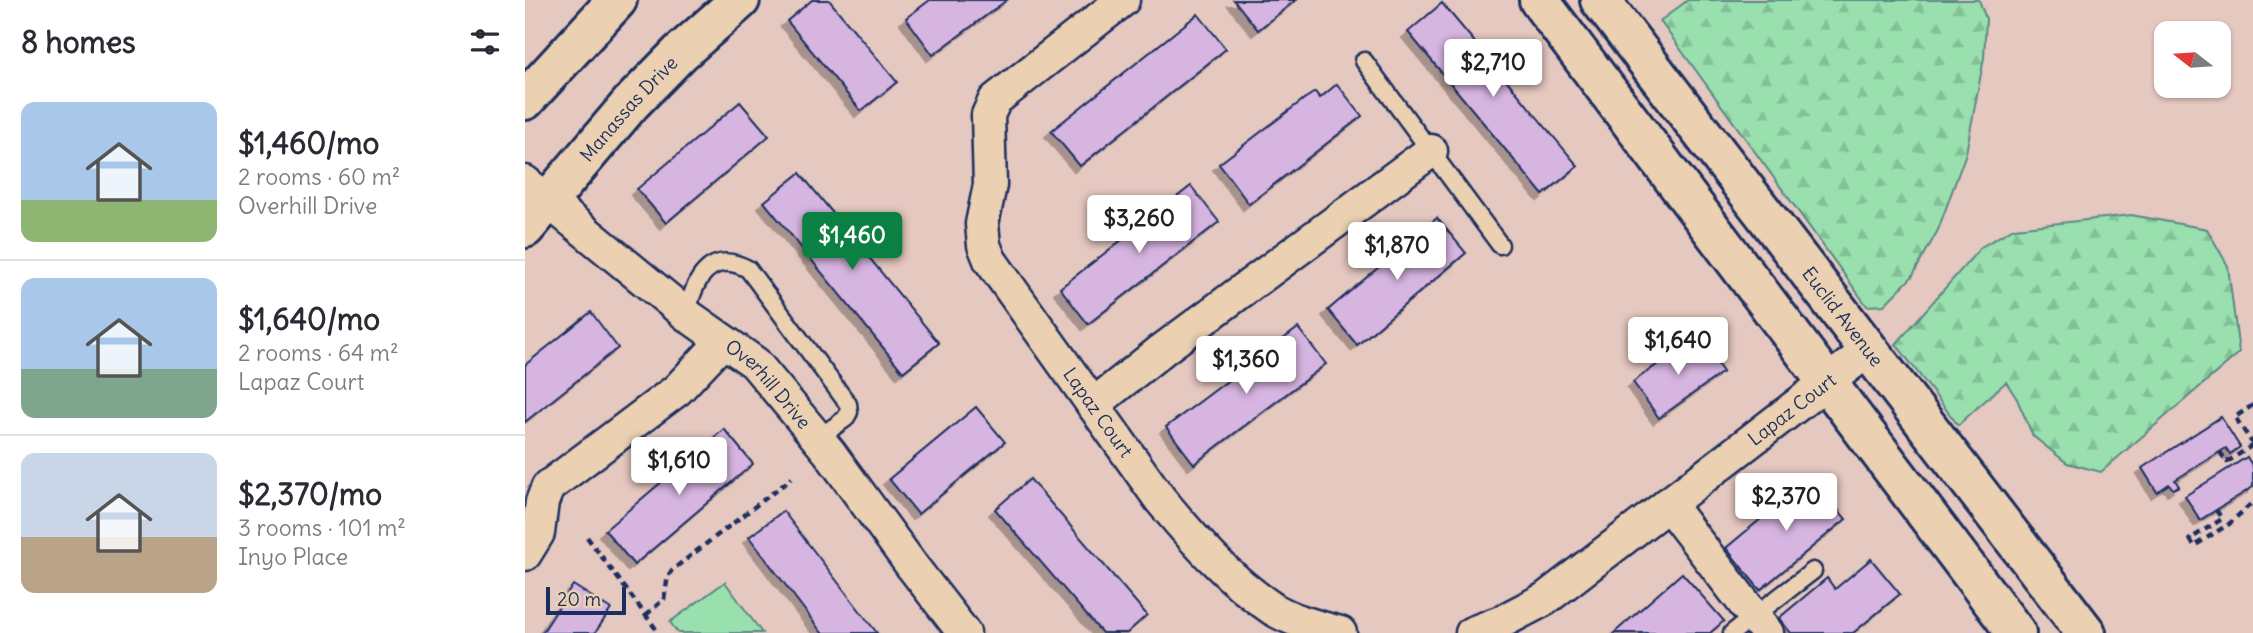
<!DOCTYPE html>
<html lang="en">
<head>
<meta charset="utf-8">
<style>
	body { margin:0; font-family:Delius,sans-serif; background:#f7f7f7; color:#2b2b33; height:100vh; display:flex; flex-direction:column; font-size:26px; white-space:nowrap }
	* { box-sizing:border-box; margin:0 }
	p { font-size:23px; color:#7c7c81 }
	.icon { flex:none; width:38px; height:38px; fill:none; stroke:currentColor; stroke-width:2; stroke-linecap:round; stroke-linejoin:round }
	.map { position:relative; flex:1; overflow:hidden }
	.panel { display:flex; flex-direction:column; background:#fff; width:525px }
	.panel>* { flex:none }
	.needle { width:46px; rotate:287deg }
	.fabs { position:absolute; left:1629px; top:21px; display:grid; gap:14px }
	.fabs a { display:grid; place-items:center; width:77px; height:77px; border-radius:14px; background:#fff; box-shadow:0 2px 5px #0004; font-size:35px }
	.scale { position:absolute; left:21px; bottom:18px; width:80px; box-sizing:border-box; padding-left:7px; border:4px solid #1b2f5e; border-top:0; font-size:19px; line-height:24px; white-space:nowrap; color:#1b2f5e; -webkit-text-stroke:5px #ebd0b2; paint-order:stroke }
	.price { position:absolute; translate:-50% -60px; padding:0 16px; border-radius:7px; background:#fff; color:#222; font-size:23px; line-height:46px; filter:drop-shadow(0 2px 4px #0008) }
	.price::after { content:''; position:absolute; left:50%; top:42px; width:21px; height:16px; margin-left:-10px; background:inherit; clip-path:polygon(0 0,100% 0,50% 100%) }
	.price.selected { background:#0b8043; color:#fff }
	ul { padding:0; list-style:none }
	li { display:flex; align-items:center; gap:21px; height:175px; padding:0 21px }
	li+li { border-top:2px solid #e1e1e2 }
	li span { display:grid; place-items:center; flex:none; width:196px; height:140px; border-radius:14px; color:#555 }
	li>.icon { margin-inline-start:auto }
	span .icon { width:84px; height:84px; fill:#fffc; stroke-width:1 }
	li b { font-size:30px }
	h2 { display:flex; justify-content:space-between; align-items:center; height:84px; padding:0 21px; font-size:30px }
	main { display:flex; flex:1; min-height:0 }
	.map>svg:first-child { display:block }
</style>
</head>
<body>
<main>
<section class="panel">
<h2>8 homes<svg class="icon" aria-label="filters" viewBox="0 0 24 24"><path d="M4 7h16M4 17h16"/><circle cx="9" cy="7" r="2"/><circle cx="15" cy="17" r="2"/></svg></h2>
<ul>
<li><span style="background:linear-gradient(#a9c7e8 70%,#8fb573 0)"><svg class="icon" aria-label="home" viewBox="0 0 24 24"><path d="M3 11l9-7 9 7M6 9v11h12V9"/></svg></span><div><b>$1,460/mo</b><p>2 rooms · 60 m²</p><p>Overhill Drive</p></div></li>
<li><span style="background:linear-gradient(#a9c7e8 65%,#7fa58c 0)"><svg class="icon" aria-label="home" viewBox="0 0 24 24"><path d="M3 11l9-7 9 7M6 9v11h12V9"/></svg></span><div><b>$1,640/mo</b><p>2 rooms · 64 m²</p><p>Lapaz Court</p></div></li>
<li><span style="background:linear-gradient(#c9d6e8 60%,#b9a48a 0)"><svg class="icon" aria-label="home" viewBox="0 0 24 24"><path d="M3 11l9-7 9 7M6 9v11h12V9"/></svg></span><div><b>$2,370/mo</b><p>3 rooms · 101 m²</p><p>Inyo Place</p></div></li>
</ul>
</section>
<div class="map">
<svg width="1728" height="633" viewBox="0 0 1728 633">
	<defs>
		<pattern id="forest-firs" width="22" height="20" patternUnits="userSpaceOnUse" patternTransform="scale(1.75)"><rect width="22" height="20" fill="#99e0ae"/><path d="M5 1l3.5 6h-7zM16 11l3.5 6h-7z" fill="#83c098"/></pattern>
		<filter id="shadow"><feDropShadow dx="-6" dy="6" stdDeviation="0" flood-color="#0004"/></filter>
	</defs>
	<rect width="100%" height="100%" fill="#e5c8c0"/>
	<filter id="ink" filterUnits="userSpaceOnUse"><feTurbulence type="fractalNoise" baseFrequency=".0143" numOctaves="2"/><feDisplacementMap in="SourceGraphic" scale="14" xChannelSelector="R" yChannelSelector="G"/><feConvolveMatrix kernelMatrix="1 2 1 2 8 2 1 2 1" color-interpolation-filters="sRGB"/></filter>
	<g filter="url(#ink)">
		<g fill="url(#forest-firs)" stroke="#5a8886" stroke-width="2">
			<path d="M1163,0H1454L1461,19L1459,58L1441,153L1413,230L1387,277L1359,305L1342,306L1135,21Z"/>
			<path d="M1606,215L1682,229L1703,266L1714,353L1576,472L1542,463L1508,436L1492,399L1481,382L1433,425L1371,344L1456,247L1489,228Z"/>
		</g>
		<path fill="#99e0ae" stroke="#5a8886" stroke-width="2" d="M200,582L237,633H153L145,622Z"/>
		<g fill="#d7b5e1" stroke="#1b2f5e" stroke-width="2" filter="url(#shadow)">
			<path d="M287,0H304L372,82L336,111L262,21Z"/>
			<path d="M405,0H482L408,55L381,18Z"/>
			<path d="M709,0H771L733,30Z"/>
			<path d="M917,3L1053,166L1018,195L883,32Z"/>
			<path d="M673,14L701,49L555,166L526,131Z"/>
			<path d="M812,84L837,116L724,204L694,164L779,99L790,92L795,98Z"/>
			<path d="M215,102L244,136L141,223L112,189Z"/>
			<path d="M275,173L414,343L378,372L239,202Z"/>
			<path d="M666,186L694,222L563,324L535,288Z"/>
			<path d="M912,218L941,253L832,345L803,310Z"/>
			<path d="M66,312L93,348L0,422V365Z"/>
			<path d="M773,328L801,364L669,464L641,427Z"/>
			<path d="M1172,336L1198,372L1134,418L1108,382Z"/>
			<path d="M451,407L480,442L393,514L364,479Z"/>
			<path d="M1696,417L1715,447L1705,454L1701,448L1650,480L1654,486L1648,489L1644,484L1632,492L1617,468Z"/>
			<path d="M199,429L228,464L109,565L80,530Z"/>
			<path d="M1722,457L1728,467V487L1675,520L1660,496Z"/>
			<path d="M1286,477L1321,519L1235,590L1201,548Z"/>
			<path d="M505,479L622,615L602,633H577L470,509Z"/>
			<path d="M258,511L352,633H297L224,537Z"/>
			<path d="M1346,559L1375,594L1328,633H1266L1254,618L1302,578L1310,589Z"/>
			<path d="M1157,573L1199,621L1185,633H1089Z"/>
			<path d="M48,585L86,609L70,633H17Z"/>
		</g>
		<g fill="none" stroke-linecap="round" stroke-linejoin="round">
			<g stroke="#1b2f5e" stroke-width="21">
				<g id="service">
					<path d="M839,61L975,245"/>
					<path d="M162,315C168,282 184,248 223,269L323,404L324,412L320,419L293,438"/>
					<path d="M1207,633L1288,571"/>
				</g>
			</g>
			<g stroke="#1b2f5e" stroke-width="37">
				<g id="minor">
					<path id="s1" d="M598,0L470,100L463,115L465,185L457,224L459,245L465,260L635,499C668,539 704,580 748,609C768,621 793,627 815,633"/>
					<path id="s2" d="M0,182L162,315L230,363L304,452L387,566L439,633"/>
					<path d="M568,405L637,350L906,151"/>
					<path d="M1143,504L1242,633"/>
					<path d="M0,554L13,533L17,502L23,487L152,390L198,341"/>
					<path id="s3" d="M947,633L976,622L1020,599L1345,349"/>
				</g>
			</g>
			<g stroke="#1b2f5e" stroke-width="44">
				<g id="secondary">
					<path d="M1014,0L1491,633"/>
					<path id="s4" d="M1075,0L1561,633"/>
					<path d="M0,100L92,0"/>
					<path id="s5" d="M0,228L106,103L155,53L215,0"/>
				</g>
			</g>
			<g stroke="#1b2f5e" stroke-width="4.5" stroke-dasharray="7 5" stroke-linecap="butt">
				<path d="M1728,405L1710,417L1728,444"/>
				<path d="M1695,452L1702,462L1728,445"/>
				<path d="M1691,510L1697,519L1665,539L1669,546L1704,524L1728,502"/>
				<path d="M62,537L134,633"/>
				<path d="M121,615L139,599L143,576L147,570L267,478"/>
			</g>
			<use href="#service" stroke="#ebd0b2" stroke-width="16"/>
			<use href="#minor" stroke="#ebd0b2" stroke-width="32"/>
			<use href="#secondary" stroke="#ebd0b2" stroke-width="38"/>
		</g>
	</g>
	<g text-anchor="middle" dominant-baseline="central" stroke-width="5" stroke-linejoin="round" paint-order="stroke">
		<g font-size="19" fill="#1b2f5e" stroke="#ebd0b2">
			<text stroke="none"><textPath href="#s5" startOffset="158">Manassas Drive</textPath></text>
			<text stroke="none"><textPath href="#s4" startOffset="399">Euclid Avenue</textPath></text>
			<text stroke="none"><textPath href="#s2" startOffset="317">Overhill Drive</textPath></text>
			<text stroke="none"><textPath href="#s3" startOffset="392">Lapaz Court</textPath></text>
			<text stroke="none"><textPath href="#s1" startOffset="513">Lapaz Court</textPath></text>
		</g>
	</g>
</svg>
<div class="fabs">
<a><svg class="needle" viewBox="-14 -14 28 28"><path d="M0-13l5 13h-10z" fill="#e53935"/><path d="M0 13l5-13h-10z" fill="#7c7c81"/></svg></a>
</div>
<div class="scale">20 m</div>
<b class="price" style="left:968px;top:99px">$2,710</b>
<b class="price" style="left:614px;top:255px">$3,260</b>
<b class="price selected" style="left:327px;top:272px">$1,460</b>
<b class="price" style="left:872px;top:282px">$1,870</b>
<b class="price" style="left:1153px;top:377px">$1,640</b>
<b class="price" style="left:721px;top:396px">$1,360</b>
<b class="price" style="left:154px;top:497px">$1,610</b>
<b class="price" style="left:1261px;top:533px">$2,370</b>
</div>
</main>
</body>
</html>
